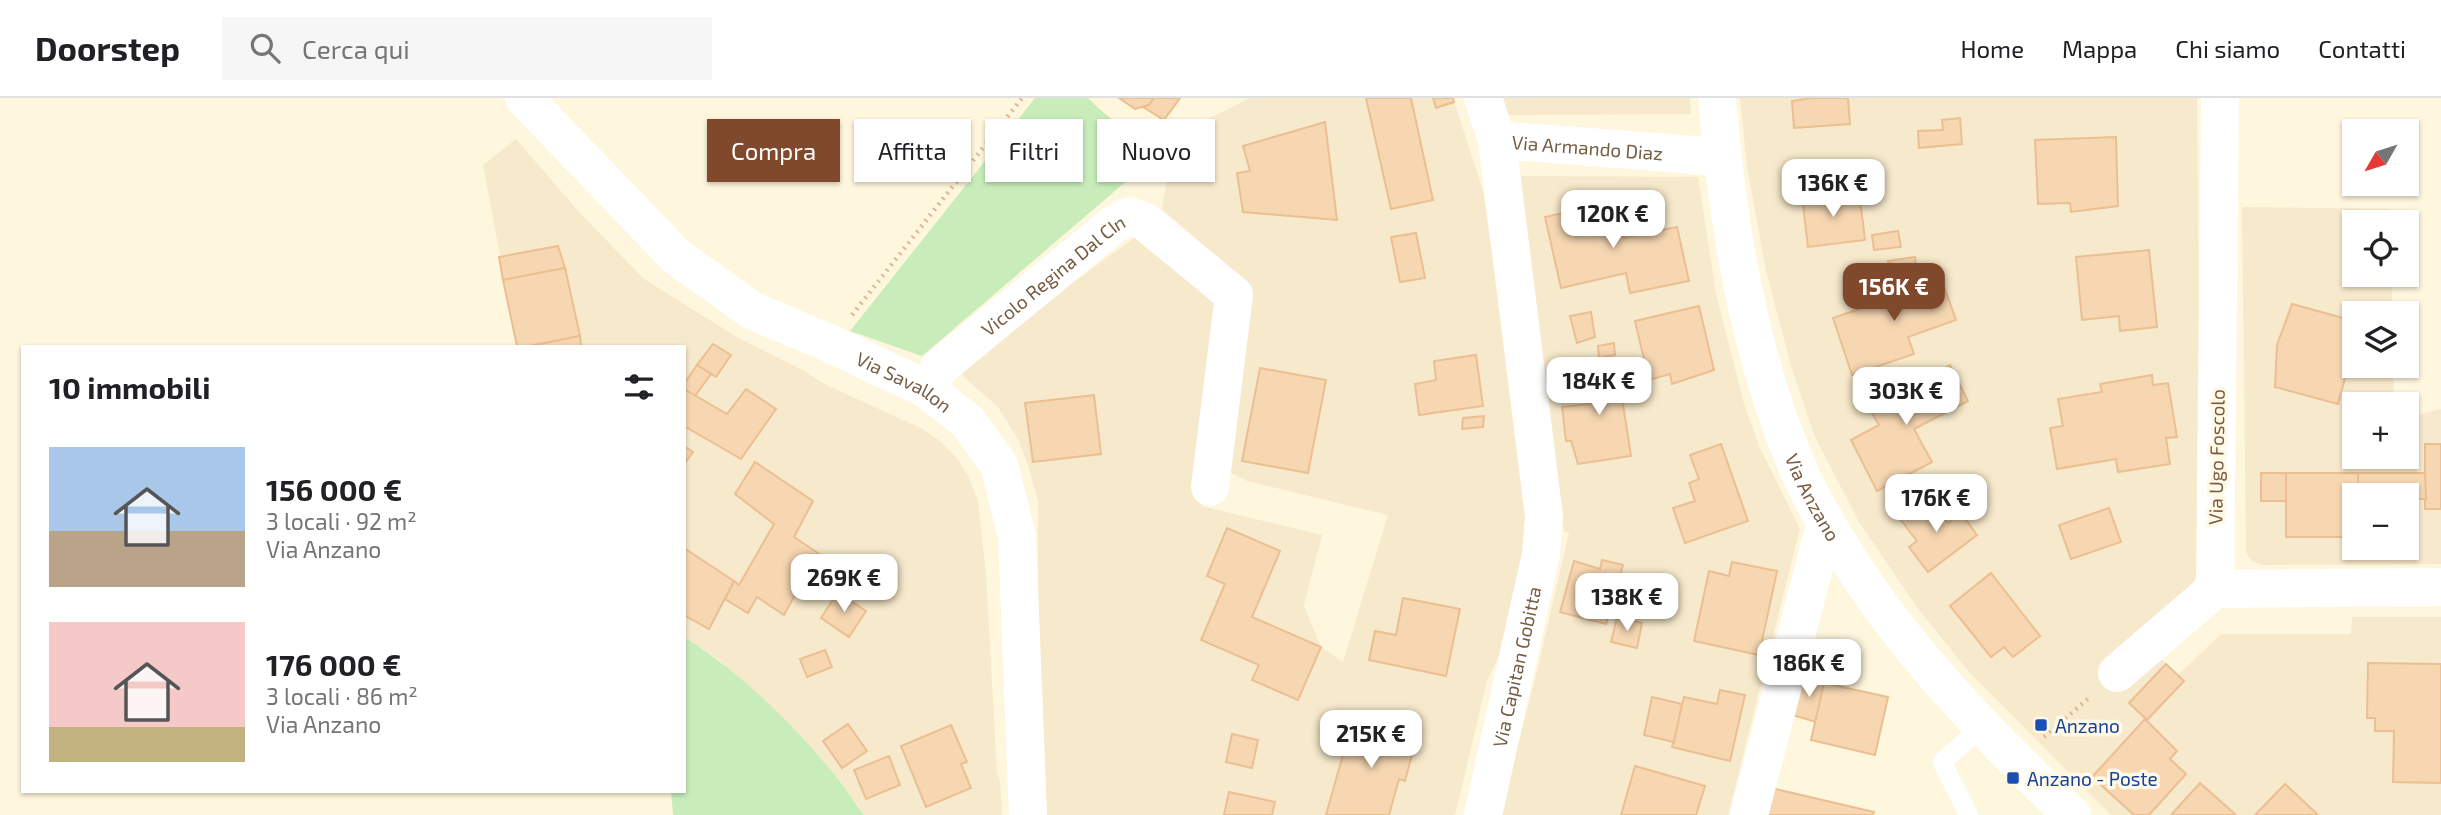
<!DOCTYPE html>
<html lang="it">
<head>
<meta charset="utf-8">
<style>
	body { margin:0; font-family:"Exo 2",sans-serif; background:#f6f6f6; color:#202124; height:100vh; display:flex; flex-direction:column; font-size:26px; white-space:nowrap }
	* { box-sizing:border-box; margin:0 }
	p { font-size:23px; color:#757577 }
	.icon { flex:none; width:38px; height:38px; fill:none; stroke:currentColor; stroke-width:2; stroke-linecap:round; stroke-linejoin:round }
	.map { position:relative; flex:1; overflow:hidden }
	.details { position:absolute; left:21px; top:247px; width:665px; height:448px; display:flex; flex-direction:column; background:#fff; border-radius:0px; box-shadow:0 2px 5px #0004 }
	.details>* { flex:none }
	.guide { position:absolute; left:707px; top:21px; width:665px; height:63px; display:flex; gap:14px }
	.needle { width:46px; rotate:231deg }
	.fabs { position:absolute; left:2342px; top:21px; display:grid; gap:14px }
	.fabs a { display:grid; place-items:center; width:77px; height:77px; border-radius:0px; background:#fff; box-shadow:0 2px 5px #0004; font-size:35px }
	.price { position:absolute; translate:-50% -60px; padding:0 16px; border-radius:14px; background:#fff; color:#222; font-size:23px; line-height:46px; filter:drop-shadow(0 2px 4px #0008) }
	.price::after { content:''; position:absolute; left:50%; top:42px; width:21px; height:16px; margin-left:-10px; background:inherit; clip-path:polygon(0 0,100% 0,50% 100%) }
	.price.current { background:#80492c; color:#fff }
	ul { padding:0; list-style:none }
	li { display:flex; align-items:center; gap:21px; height:175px; padding:0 28px }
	li span { display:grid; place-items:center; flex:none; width:196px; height:140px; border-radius:0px; color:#555 }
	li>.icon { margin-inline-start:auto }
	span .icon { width:84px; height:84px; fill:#fffc; stroke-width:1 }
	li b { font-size:30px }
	h2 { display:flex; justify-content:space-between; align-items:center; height:84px; padding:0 28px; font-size:30px }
	.tag { padding:0 24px; border-radius:0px; background:#fff; box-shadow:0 2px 5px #0004; font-size:24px; line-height:63px }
	.tag.current { background:#80492c; color:#fff }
	header { display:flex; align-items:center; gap:42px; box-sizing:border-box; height:98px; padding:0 35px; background:#fff; border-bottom:2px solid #e0e0e0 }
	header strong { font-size:33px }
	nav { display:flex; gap:38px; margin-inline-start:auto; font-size:24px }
	.search { width:490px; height:63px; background:#f6f6f6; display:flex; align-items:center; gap:18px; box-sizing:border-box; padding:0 24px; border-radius:0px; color:#757577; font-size:26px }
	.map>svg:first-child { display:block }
</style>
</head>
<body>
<header>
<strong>Doorstep</strong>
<div class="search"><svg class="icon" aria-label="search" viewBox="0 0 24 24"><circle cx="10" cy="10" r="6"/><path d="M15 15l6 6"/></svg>Cerca qui</div>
<nav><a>Home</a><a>Mappa</a><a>Chi siamo</a><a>Contatti</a></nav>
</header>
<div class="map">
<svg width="2441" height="717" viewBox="0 0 2441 717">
	<rect width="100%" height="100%" fill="#fef6dd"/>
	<g fill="#f7e9cb" fill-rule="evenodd">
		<path d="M1250,0H1453L1483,93L1530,428L1500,556L1487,583L1455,717H1047L1038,495V403L1028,367L1018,341L998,309L955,271L1134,140L1223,207L1201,408L1322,437L1304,508L1321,549L1343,564L1388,417L1247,383L1231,375L1227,363L1251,188L1162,111L1174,38Z"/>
		<path d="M1496,0H1690L1691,16L1507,17Z"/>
		<path d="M1740,0H2197L2201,469L2189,492L2142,543L2178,577L2221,536H2351L2352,519H2441V717H2111L1969,574L1916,508L1859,424L1815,339L1792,271L1766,173L1747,68Z"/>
		<path d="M516,41L579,114L644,181L737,239L801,271L826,287L921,330L940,343L957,360L968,378L978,403L986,475L997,674L1000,684L1002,717H864L839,681L786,625L718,561L684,539V248H517L483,67Z"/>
		<path d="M1520,78L1698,79L1716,196L1744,306L1760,350L1800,431L1728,717H1500L1538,569L1569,435L1564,433Z"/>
		<path d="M2242,109L2390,111L2391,124H2354V177H2392V215H2354V268H2393L2394,306H2354V359H2406V320L2441,311V466L2263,467L2252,463L2246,455ZM2354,397H2406V450H2354Z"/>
	</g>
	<g fill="#c8edbb">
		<path d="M1035,0H1088C1108,19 1129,39 1157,41V57L922,258L850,233Z"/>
		<path d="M684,539C743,576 795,628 839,682C848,693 855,706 864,717H673L671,693H684Z"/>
	</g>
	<g fill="#f6d7b2" stroke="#ebbf91" stroke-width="2">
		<path d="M1119,0H1154L1149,7L1135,11Z"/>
		<path d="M1154,0H1180L1164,22L1143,9L1149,7Z"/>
		<path d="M1366,0H1411L1433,102L1391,111Z"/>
		<path d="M1433,0H1453L1454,4L1436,10Z"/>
		<path d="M1811,0H1848L1850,26L1794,30L1792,3Z"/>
		<path d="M1960,20L1962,46L1919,50L1918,33L1943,32L1942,22Z"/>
		<path d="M1325,24L1337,122L1243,114L1237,75L1250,73L1243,48Z"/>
		<path d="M2116,39L2118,108L2071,114L2070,105L2038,106L2035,42Z"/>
		<path d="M1859,93L1865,142L1808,149L1802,99Z"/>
		<path d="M1616,103L1624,140L1677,129L1689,183L1630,195L1626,175L1561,190L1545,119Z"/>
		<path d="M1898,133L1901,149L1874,152L1872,137Z"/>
		<path d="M1416,135L1425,180L1400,184L1391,139Z"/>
		<path d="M558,148L565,170L503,182L499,159Z"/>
		<path d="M2149,152L2157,229L2120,233L2119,218L2082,222L2076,159Z"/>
		<path d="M1915,159L1917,175L1891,178L1888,163Z"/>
		<path d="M565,170L580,238L530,248H517L503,182Z"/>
		<path d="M1938,172L1956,222L1908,239L1914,256L1852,277L1833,220L1895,199L1891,187Z"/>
		<path d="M2292,206L2354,223V247L2338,306L2275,289L2277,247Z"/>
		<path d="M1699,208L1714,272L1672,286L1670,276L1649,282L1635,223Z"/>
		<path d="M1591,214L1595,239L1577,245L1570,218Z"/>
		<path d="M580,238L581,248H530Z"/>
		<path d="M1614,245L1615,257L1599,260L1598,248Z"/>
		<path d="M713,246L731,257L716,279L697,267Z"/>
		<path d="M1476,257L1483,308L1419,317L1415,286L1436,282L1434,263Z"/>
		<path d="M1616,261L1631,358L1578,366L1571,343H1566L1562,309L1588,306L1583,267Z"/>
		<path d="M697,267L711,276L695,298L684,291V286Z"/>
		<path d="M1950,267L1968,303L1914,331L1932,364L1877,393L1851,342L1879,327L1869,310Z"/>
		<path d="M1260,270L1326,282L1308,375L1242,363Z"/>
		<path d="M2152,277L2153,287L2168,285L2177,339L2166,340L2170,366L2118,374L2116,361L2057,371L2050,330L2063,328L2058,301L2102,294L2100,286Z"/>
		<path d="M684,291L727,316L746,291L776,311L741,361L684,328Z"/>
		<path d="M1094,297L1101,356L1033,364L1025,305Z"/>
		<path d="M1484,318L1483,329L1462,331L1463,320Z"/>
		<path d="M1721,346L1748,423L1685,445L1673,410L1695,403L1689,385L1699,381L1690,357Z"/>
		<rect x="2425" y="346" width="16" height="65"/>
		<path d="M684,348L693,354L684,366Z"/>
		<path d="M755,364L813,403L794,439L818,455L784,517L757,499L748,515L725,501L734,483L739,487L774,426L735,396Z"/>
		<path d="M2261,375H2286L2287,403H2261Z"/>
		<path d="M2286,375H2358V397H2354V439H2286Z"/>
		<path d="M2358,375H2425L2426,401H2406V397H2358Z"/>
		<path d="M1929,400L1948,425L1961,415L1977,437L1928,474L1909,449L1917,443L1900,421Z"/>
		<path d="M2109,410L2121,444L2071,461L2059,427Z"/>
		<path d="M1227,430L1280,453L1252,519L1321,549L1298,602L1252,582L1259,567L1201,542L1225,486L1207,478Z"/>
		<path d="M684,450L734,483L709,531L684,517Z"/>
		<path d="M1602,462L1623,467L1606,526L1560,514L1574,463L1600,471Z"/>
		<path d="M1732,464L1777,473L1759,557L1694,543L1709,473L1729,478Z"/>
		<path d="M1991,475L2040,538L2013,559L2004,549L1991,559L1950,508Z"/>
		<path d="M838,494L866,513L849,539L821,520Z"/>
		<path d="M1403,500L1460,511L1446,578L1369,562L1375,533L1396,537Z"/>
		<path d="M1617,519L1642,525L1637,550L1611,544Z"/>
		<path d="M825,552L832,569L807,579L800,561Z"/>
		<path d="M2368,565L2441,566V685L2393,684L2394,633H2375V620H2367Z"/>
		<path d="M2166,566L2184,583L2147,622L2129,605Z"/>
		<path d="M1802,579L1824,585L1816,624L1793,617Z"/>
		<path d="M1824,585L1888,599L1875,657L1811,642Z"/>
		<path d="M1720,592L1745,597L1730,663L1672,649L1684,599L1717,606Z"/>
		<path d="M1652,599L1682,606L1674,644L1644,637Z"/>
		<path d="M1353,621L1417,638L1405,683L1399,681L1389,717H1326Z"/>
		<path d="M2145,621L2177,653L2170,661L2186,676L2149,717H2134L2092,679Z"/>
		<path d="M848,626L867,653L842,670L823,643Z"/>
		<path d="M951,627L967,664L961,666L971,690L926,709L901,648Z"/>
		<path d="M1232,636L1258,642L1252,670L1226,664Z"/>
		<path d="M889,658L900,687L866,701L854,672Z"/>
		<path d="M1635,668L1705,688L1696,717H1621Z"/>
		<path d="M2200,685L2236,717H2171Z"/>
		<path d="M2285,686L2316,715L2318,717H2255Z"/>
		<path d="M1771,690L1874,714L1873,717H1764Z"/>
		<path d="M1229,694L1275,704L1272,717H1224Z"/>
	</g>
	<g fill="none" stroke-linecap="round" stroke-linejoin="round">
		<g stroke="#dbba96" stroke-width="4.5" stroke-dasharray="2 5" stroke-linecap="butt">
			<path d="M852,217L1022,0"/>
			<path d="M2044,639L2090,599"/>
		</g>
		<path stroke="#fff" stroke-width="19" d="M1969,717L1942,664L1982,629"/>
		<g stroke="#fff" stroke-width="38">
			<path id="s1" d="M1483,0L1497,42L1722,59"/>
			<path d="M2220,0L2215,491L2441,489"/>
			<path id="s2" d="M926,291L940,269L1113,127L1129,118L1144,123L1234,197L1210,389"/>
			<path d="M2117,575L2215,491"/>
			<path id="s3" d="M1483,717L1541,456L1544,419L1497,42"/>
			<path d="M1749,717L1826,424"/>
		</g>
		<g stroke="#fff" stroke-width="38">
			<path id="s4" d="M524,0L677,159L753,213L829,245L926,291L968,324L999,367L1017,439L1028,717"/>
			<path id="s5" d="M1717,0C1728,130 1749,260 1802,380C1814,406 1829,430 1844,454C1906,554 1987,636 2072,717"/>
		</g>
	</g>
	<g fill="#1a4fb4" stroke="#fff9e6" stroke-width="2.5">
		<rect x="2034" y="620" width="14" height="14" rx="3.5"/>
		<rect x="2006" y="673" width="14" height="14" rx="3.5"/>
	</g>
	<g text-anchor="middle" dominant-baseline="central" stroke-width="7" stroke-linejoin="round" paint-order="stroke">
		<g font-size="19" fill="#765d44" stroke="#fff9e6">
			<text stroke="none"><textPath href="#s1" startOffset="135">Via Armando Diaz</textPath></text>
			<text stroke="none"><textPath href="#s2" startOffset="172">Vicolo Regina Dal CIn</textPath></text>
			<text stroke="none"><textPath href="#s4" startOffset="481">Via Savallon</textPath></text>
			<text transform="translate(2216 359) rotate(-89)">Via Ugo Foscolo</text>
			<text stroke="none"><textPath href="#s5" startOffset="413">Via Anzano</textPath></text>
			<text stroke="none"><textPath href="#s3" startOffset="152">Via Capitan Gobitta</textPath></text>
		</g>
		<g font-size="19" fill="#164399" stroke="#fff9e6" text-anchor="start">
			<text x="2055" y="627">Anzano</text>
			<text x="2027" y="680">Anzano - Poste</text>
		</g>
	</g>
</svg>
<div class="fabs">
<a><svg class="needle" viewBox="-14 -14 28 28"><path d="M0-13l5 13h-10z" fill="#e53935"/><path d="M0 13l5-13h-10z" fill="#757577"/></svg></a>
<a><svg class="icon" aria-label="locate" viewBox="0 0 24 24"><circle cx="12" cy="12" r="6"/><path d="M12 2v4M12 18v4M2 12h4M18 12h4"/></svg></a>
<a><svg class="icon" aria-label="layers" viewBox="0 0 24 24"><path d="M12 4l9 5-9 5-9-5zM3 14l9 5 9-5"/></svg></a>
<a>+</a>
<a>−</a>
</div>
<b class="price" style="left:1833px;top:121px">136K €</b>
<b class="price" style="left:1613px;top:152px">120K €</b>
<b class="price current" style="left:1894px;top:225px">156K €</b>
<b class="price" style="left:1599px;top:319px">184K €</b>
<b class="price" style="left:1906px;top:329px">303K €</b>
<b class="price" style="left:1936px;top:436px">176K €</b>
<b class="price" style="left:844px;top:516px">269K €</b>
<b class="price" style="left:1627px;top:535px">138K €</b>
<b class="price" style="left:1809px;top:601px">186K €</b>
<b class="price" style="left:1371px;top:672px">215K €</b>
<div class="guide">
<a class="tag current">Compra</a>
<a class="tag">Affitta</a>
<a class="tag">Filtri</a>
<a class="tag">Nuovo</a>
</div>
<section class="details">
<h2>10 immobili<svg class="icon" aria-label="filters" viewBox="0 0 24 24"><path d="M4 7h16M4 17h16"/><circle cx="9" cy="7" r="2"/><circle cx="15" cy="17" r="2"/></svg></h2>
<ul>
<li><span style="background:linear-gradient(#a9c7e8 60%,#b9a48a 0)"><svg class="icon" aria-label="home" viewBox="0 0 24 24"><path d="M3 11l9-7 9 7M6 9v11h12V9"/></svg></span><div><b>156 000 €</b><p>3 locali · 92 m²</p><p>Via Anzano</p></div></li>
<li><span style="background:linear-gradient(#f6c9c9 75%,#c2b280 0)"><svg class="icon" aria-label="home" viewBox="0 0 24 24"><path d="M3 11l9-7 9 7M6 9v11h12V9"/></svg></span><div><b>176 000 €</b><p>3 locali · 86 m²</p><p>Via Anzano</p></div></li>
</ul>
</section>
</div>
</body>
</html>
